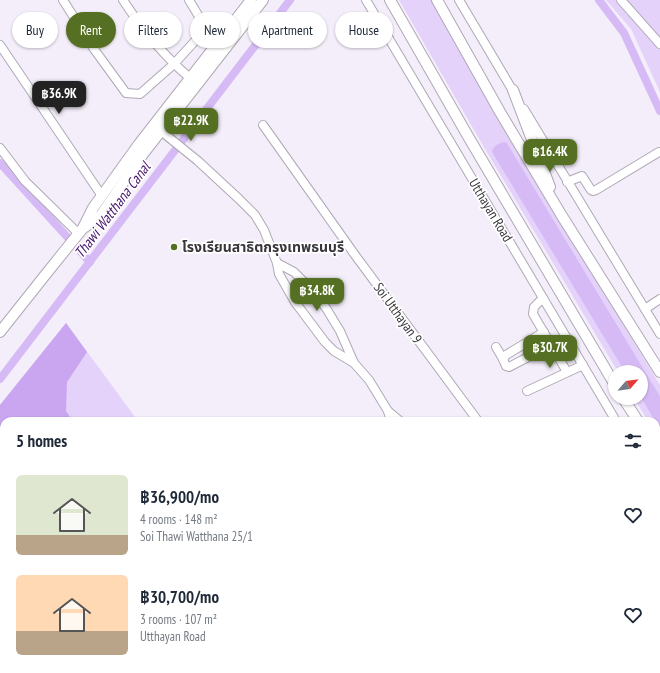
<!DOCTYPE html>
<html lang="en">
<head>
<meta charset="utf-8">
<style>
	body { margin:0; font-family:"PT Sans Narrow","Noto Sans Thai",sans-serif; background:#f6f6f7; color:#1f2937; height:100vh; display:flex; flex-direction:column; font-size:15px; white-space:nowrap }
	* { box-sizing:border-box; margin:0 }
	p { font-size:13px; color:#747a83 }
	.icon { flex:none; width:22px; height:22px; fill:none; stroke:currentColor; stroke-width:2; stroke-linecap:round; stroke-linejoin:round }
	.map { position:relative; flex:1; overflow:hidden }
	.drawer { position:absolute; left:0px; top:417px; width:660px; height:256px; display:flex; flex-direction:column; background:#fff; border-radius:12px 12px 0 0; box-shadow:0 1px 3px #0004 }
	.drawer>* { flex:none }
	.hud { position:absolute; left:12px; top:12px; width:400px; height:36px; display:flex; gap:8px }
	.needle { width:26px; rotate:62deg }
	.tools { position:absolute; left:608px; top:365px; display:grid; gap:8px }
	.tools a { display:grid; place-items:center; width:40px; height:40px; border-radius:50%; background:#fff; box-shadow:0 1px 3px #0004; font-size:20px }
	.price { position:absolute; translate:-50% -34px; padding:0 9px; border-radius:8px; background:#567023; color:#fff; font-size:13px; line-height:26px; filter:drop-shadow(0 1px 2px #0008) }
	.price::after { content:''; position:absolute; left:50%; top:24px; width:12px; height:9px; margin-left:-6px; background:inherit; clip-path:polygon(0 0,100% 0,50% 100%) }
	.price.selected { background:#222; color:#fff }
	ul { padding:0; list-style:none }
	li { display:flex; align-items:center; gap:12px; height:100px; padding:0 16px }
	li span { display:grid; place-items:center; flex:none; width:112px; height:80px; border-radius:6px; color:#555 }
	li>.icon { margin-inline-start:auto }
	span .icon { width:48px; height:48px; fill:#fffc; stroke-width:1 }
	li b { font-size:17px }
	h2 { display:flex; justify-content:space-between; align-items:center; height:48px; padding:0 16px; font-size:17px }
	.chip { padding:0 14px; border-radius:18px; background:#fff; box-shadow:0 1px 3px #0004; font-size:14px; line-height:36px }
	.chip.selected { background:#567023; color:#fff }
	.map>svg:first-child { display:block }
</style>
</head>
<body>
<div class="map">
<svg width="660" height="673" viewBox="0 0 660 673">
	<rect width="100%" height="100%" fill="#f4eefa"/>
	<g fill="#e4d2fa">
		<path d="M399,0H431L508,135L660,385V396L507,143H499L494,147L493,152L625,372H618L485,149Z"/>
		<path d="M606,0H660V92L631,29Z"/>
		<path d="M66,323L138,421H4V441L0,436V405Z"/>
		<path d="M634,398H641L655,421H648Z"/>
		<path d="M171,669H320L323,673H174Z"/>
	</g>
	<path fill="#c9a6ef" d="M66,323L87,352L67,382L66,411L73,421H4V441L0,436V405Z"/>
	<path fill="#d6baf6" d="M504,142L507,143L660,396V430L656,421H655L641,398V372H625L492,152C493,146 498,143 504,142Z"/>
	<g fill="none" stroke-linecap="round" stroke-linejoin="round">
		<g stroke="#d6baf6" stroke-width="8">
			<path d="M599,0L624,33L660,111"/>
			<path d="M0,163L90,262"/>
			<path d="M0,379L290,0"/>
		</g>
	</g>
	<g fill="#d9d4e0" stroke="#b6b1bc">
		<path d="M0,503L4,508V511L0,513Z"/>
		<path d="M4,518V533L2,534L0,531V521Z"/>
		<path d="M113,669H126L128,673H108Z"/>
		<path d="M147,669H166L160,673H150Z"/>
	</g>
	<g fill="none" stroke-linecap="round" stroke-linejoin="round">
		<g stroke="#aea9b5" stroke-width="10">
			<g id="minor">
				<path d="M63,0L94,49L126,93L140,94L174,64L204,31L201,20L189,0"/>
				<path d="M123,0C142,29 164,56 190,78"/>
				<path d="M366,0L616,421"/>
				<path d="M459,0L516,96"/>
				<path d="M621,0L660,44"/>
				<path d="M0,45L102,196"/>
				<path d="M524,109L660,334"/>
				<path d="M263,125L355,255L478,421"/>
				<path d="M161,131L198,161L239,199L255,215L264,230L277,263L279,274L295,302L325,342L334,351L354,363L369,380L388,411L391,421"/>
				<path d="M0,148L25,181L79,234"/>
				<path d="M567,182L582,176L591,190L593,191L596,190L659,152"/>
				<path d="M277,263L294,272L311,289L326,308L340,331L354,363"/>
				<path d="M543,298L534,307L533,314L567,372"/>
				<path d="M645,309L660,299"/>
				<path d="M544,332L506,355L503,359L506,366L509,367L551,345"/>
				<path d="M496,347L503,359"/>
				<path d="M527,391L583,365"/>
				<path d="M388,411L400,421"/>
				<path d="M0,486L4,491"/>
				<path d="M656,650L660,646"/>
				<path d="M659,655L660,657"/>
				<path d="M136,669L139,673"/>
				<path d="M554,669L556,673"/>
				<path d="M610,669L613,673"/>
			</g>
		</g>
		<g stroke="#aea9b5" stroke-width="12">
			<g id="major">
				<path d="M390,0L469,138L615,385"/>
				<path d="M437,0L500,112L562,216L660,372"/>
				<path d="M513,90L550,187"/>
				<path d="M85,227L101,215L143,154L263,0"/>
				<path d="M0,332L46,274L83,228L93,208L139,144L251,0"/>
				<path d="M623,398L638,421"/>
				<path d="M656,450L660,456"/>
				<path d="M656,485L659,493"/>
			</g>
		</g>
		<use href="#minor" stroke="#fff" stroke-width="8"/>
		<use href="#major" stroke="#fff" stroke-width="10"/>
	</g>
	<circle fill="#567023" stroke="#fff" stroke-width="1.5" cx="174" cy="247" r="4"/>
	<g text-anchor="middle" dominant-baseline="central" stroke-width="3.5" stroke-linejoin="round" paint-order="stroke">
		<g font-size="14" fill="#37353a" stroke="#fff">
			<text transform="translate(491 210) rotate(59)">Utthayan Road</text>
			<text transform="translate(398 313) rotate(54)">Soi Utthayan 9</text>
		</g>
		<g font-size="14" font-weight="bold" fill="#37353a" stroke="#fff" text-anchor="start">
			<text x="182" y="247">โรงเรียนสาธิตกรุงเทพธนบุรี</text>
		</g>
		<g font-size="15" font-style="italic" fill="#48186d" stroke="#fff">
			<text transform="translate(112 210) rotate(-53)">Thawi Watthana Canal</text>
		</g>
	</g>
</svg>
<div class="tools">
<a><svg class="needle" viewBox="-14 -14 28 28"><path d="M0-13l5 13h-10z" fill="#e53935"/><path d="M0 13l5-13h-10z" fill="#747a83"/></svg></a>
</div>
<b class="price selected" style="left:59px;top:115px">฿36.9K</b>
<b class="price" style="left:191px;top:142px">฿22.9K</b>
<b class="price" style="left:550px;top:173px">฿16.4K</b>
<b class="price" style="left:317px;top:312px">฿34.8K</b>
<b class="price" style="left:550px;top:369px">฿30.7K</b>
<div class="hud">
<a class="chip">Buy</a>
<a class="chip selected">Rent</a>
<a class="chip">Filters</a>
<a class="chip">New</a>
<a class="chip">Apartment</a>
<a class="chip">House</a>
</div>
<section class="drawer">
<h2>5 homes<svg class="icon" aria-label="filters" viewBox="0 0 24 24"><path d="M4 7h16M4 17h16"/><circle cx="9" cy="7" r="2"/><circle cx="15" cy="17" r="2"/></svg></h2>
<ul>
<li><span style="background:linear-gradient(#dfe7d0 75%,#b9a48a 0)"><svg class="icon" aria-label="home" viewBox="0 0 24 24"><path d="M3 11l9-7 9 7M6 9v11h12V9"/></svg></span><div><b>฿36,900/mo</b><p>4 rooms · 148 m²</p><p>Soi Thawi Watthana 25/1</p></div><svg class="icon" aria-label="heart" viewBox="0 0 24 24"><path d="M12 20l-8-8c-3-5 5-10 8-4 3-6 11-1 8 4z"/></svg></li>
<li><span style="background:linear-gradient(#ffd9b3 70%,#b9a48a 0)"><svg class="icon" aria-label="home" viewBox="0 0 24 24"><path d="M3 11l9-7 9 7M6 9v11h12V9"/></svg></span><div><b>฿30,700/mo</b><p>3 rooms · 107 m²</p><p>Utthayan Road</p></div><svg class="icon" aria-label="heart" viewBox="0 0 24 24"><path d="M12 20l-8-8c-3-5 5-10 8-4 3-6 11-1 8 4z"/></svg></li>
</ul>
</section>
</div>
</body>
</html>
